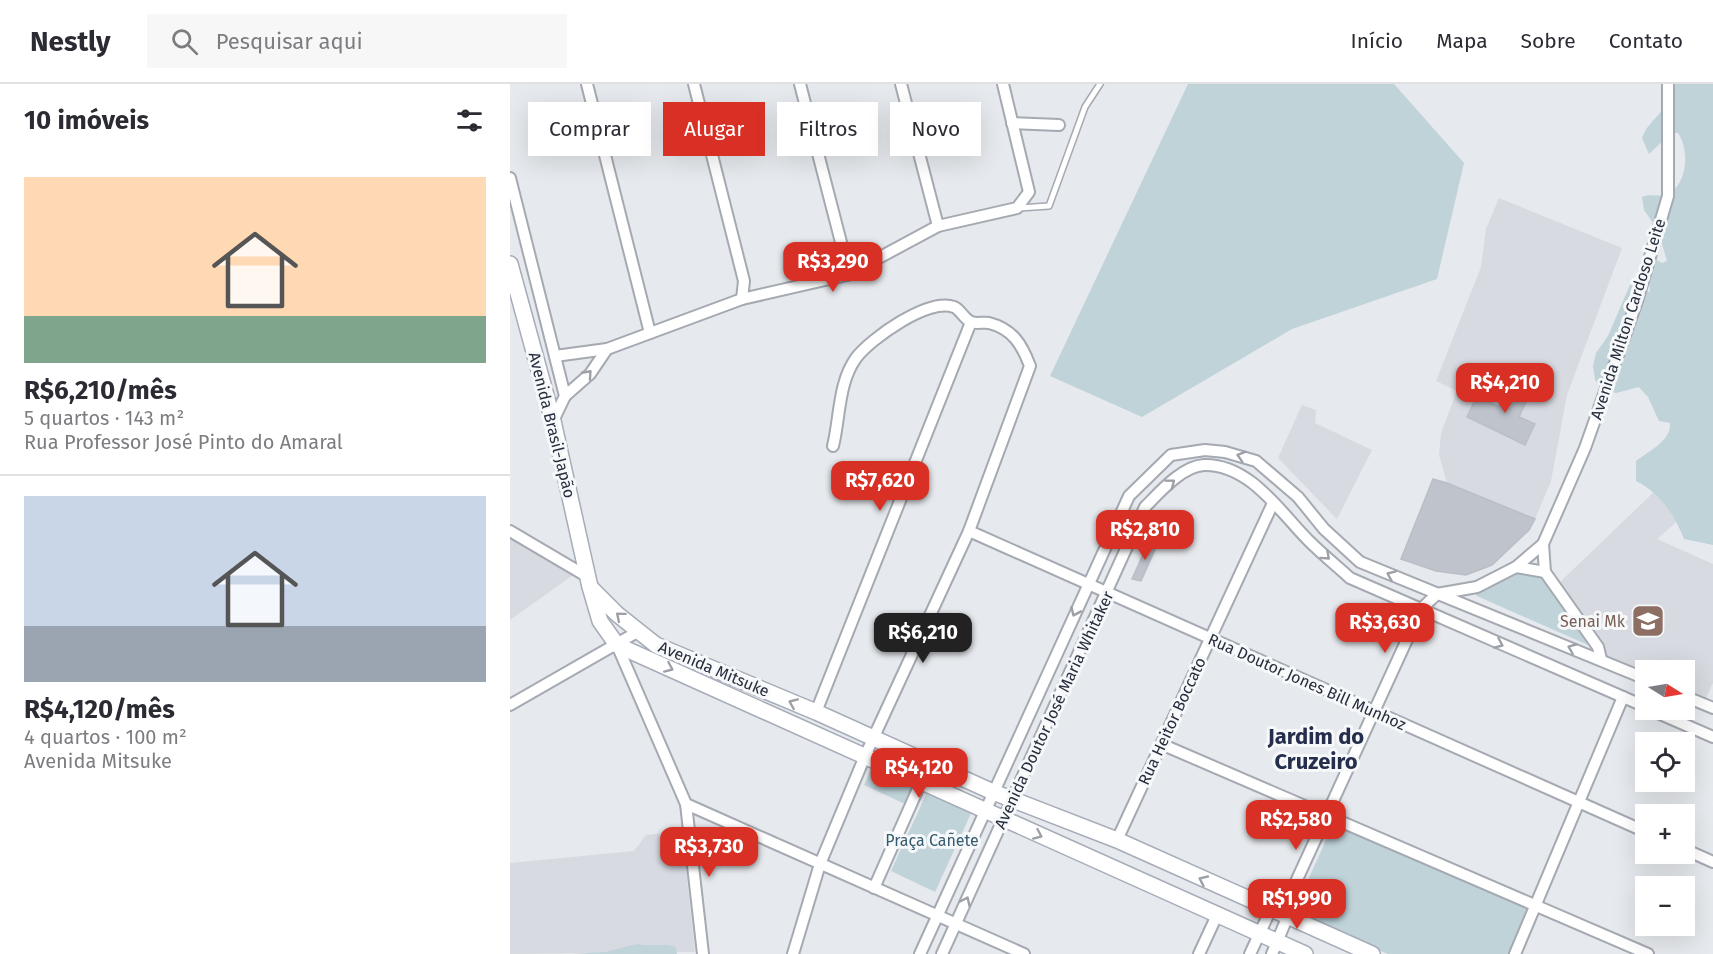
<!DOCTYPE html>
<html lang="pt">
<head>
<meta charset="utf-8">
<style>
	body { margin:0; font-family:"Fira Sans",sans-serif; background:#f7f7f7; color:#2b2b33; height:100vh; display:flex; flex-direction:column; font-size:22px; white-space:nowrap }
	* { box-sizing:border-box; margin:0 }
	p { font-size:20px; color:#7c7c81 }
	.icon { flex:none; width:33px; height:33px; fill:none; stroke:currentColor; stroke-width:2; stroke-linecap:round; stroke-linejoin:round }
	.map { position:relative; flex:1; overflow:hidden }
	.side { display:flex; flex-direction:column; background:#fff; width:510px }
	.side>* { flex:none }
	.hud { position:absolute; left:18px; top:18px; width:570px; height:54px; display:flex; gap:12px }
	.needle { width:39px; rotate:101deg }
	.fabs { position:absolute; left:1125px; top:576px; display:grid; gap:12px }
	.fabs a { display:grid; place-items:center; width:60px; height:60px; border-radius:0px; background:#fff; box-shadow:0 6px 24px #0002; font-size:30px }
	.price { position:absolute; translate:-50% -51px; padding:0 14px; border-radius:12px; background:#d93025; color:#fff; font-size:20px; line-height:39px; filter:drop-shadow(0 2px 3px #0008) }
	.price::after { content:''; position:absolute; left:50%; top:36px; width:18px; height:14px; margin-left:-9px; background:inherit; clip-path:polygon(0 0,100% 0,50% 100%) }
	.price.active { background:#222; color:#fff }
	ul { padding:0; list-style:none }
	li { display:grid; align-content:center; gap:12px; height:318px; padding:0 24px }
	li+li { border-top:2px solid #e1e1e2 }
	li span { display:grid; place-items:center; height:186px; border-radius:0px; color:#555 }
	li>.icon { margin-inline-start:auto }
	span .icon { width:108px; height:108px; fill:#fffc; stroke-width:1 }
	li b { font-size:26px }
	h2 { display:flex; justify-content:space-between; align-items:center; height:72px; padding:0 24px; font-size:26px }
	.pill { padding:0 21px; border-radius:0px; background:#fff; box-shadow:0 6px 24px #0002; font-size:21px; line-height:54px }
	.pill.active { background:#d93025; color:#fff }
	header { display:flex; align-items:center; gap:36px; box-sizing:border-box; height:84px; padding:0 30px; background:#fff; border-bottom:2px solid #e1e1e2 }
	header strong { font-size:28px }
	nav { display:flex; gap:33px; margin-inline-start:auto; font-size:21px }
	.search { width:420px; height:54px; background:#f7f7f7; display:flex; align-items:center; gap:15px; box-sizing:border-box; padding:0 21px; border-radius:0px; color:#7c7c81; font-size:22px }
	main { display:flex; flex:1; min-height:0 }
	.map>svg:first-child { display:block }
</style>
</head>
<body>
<header>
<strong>Nestly</strong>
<div class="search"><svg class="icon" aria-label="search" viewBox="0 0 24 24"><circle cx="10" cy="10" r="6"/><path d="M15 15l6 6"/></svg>Pesquisar aqui</div>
<nav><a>Início</a><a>Mapa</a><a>Sobre</a><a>Contato</a></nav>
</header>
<main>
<section class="side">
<h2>10 imóveis<svg class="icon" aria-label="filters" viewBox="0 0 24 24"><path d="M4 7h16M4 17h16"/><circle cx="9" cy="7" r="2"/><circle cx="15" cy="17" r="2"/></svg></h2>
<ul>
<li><span style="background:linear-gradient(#ffd9b3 75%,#7fa58c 0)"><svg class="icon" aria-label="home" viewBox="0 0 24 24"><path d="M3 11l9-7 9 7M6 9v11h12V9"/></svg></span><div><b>R$6,210/mês</b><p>5 quartos · 143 m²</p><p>Rua Professor José Pinto do Amaral</p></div></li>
<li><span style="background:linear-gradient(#c9d6e8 70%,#9aa5b1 0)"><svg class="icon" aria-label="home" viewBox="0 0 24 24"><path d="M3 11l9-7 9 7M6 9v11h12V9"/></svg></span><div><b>R$4,120/mês</b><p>4 quartos · 100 m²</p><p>Avenida Mitsuke</p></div></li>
</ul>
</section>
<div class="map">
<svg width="1203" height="870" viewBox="0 0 1203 870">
	<rect width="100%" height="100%" fill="#e6e9ed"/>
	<g fill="#d7dbe1">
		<path d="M989,114L1112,164L1057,311L1041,397L1025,435L937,399L929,371L931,349L947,307L926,297L971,183L976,145Z"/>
		<path d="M792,321L806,326L805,339L862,366L827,435L768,374Z"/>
		<path d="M1146,406L1171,434L1147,455L1203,480V599L1195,616L1175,607L1174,586H1136L1135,590L1098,573L1048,500Z"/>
		<path d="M1,452L63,491L0,536V453Z"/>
		<path d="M172,747L185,868L0,870V779L124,767L136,751Z"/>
	</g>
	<g fill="#bfd3d9">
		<path d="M678,0H884L954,79L927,195L782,245L632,333L540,292Z"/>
		<path d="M1160,0H1203V461L1174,455C1165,431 1149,408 1126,397V377C1138,368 1162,356 1160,339L1149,337L1138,313L1129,303L1106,309L1092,305L1085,296L1083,282L1086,269L1098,252L1122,196L1127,193L1133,205L1140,208C1140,195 1133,180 1135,170L1152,179L1157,177L1148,146L1134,126L1132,113C1139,109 1147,113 1155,111C1178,103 1180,66 1168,49H1161L1139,70L1132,54C1140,32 1161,29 1160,0Z"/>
		<path d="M1007,488L1032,491L1078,561L967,512L964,507Z"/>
		<path d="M364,678L405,696L395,720L354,701Z"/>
		<path d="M419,704L463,725L425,808L381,787Z"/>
		<path d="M823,741L1018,822L998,870H878L782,831Z"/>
		<path d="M127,860C140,863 155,859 166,863L167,870H63L95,868Z"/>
	</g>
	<g fill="#bfc3cb" stroke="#b9bfc6" stroke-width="1.5">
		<path d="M1001,298L1021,307L1009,333L1025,340L1015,361L957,333L967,312L989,323Z"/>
		<path d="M923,395L937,399L1025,435L1019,446L982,481L956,491L926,487L891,475Z"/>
		<path d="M640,455L648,459L631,497L622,495Z"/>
	</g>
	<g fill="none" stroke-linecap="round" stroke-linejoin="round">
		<g stroke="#a5a9b1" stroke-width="8">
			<path id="service" d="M509,124L539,122L575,23L590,0"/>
		</g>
		<g stroke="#a5a9b1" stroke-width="14">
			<g id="minor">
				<path d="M77,0L140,249"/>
				<path d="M184,0L234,197L232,215"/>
				<path d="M290,0L333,166L337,191"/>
				<path d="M391,0L428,142"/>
				<path d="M502,39L549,41"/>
				<path d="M0,94L55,312L43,337"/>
				<path d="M45,272L97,265L232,215L337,191L428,142L507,124L519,108L493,0"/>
				<path d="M55,312L80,290L97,265"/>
				<path d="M0,447L78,493"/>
				<path d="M459,447L1136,748"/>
				<path d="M1033,460L1035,488L1088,563L1091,575"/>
				<path d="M1006,483L1035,488"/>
				<path d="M107,561L176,720L514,870"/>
				<path d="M1174,612L1203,624"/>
				<path d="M0,621L129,547"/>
				<path d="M1141,626L1203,653"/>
				<path d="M306,628L461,238"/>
				<path d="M651,660L1138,870"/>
				<path d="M176,720L193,870"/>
				<path d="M607,756L763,419"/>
				<path d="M1174,765L1203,778"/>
				<path d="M364,804L411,698"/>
				<path d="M283,870L310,780L355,672L459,447L520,282C512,261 503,245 479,239C473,238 466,240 461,238C454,235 450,225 444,223C419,213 360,255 346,274C328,299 330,334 323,362"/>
				<path d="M410,870L619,412L661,371L695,366L715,368L746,377L788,413L814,445L850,478L1136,595"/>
				<path d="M432,870L635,423C649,409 672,382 694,381C740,380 770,428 799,457C812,470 827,482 840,494L1136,623"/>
				<path d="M689,870L708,829"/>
				<path d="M740,870L760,827L779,813"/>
				<path d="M762,870L777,834L779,813L911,525L927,510L967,503L1006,483L1033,460L1075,364L1127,217L1158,112V0"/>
				<path d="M1005,870L1113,613"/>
			</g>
		</g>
		<g stroke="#a6acb8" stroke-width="18">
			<g id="secondary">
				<path d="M0,180L43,337L80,503L90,537L107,561L795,870"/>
				<path d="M82,505L107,530L146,561L306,628L483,708L607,756L862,870"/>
			</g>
		</g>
		<use href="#service" stroke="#fff" stroke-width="5"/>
		<use href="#minor" stroke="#fff" stroke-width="10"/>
		<use href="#secondary" stroke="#fff" stroke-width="15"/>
	</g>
	<defs><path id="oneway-chevron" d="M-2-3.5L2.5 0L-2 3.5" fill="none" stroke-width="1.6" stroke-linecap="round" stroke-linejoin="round" transform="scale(1.5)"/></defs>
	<g stroke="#9ea0a8">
		<use href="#oneway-chevron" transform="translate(78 290) rotate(-48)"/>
		<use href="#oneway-chevron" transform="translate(731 372) rotate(-163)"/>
		<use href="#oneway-chevron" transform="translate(661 399) rotate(-37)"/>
		<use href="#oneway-chevron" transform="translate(816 472) rotate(42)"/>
		<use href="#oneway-chevron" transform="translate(881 491) rotate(-157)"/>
		<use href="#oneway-chevron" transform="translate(565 528) rotate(114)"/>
		<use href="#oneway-chevron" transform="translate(110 532) rotate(-140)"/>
		<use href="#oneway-chevron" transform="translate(989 560) rotate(24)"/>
		<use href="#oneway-chevron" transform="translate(1062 564) rotate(-158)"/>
		<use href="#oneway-chevron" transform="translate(159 584) rotate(24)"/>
		<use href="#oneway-chevron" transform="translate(283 619) rotate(-157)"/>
		<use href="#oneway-chevron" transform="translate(528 751) rotate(24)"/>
		<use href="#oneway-chevron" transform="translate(693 796) rotate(-155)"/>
		<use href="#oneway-chevron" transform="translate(456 817) rotate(-65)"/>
	</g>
	<defs>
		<g id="university-square" transform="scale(1.725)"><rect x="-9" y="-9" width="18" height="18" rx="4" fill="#8d6e63" stroke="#f6f8fa"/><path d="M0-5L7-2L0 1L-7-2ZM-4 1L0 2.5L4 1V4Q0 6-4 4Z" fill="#fff"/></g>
	</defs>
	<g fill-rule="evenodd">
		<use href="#university-square" x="1138" y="537"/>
	</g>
	<g text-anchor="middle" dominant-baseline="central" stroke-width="6" stroke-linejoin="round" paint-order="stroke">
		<g font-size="16" fill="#272d3d" stroke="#f6f8fa">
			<text transform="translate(1118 235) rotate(-72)">Avenida Milton Cardoso Leite</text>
			<text transform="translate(42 341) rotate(76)">Avenida Brasil-Japão</text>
			<text transform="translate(204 585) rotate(23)">Avenida Mitsuke</text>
			<text transform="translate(797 598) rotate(24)">Rua Doutor Jones Bill Munhoz</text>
			<text transform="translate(544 626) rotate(-65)">Avenida Doutor José Maria Whitaker</text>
			<text transform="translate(662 637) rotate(-65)">Rua Heitor Boccato</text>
		</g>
		<g font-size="16" fill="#785e54" stroke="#f6f8fa" text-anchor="end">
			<text x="1115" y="537">Senai Mk</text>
		</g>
		<g font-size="16" fill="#365a70" stroke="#f6f8fa">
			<text x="422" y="756">Praça Cañete</text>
		</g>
		<g font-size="22" font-weight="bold" fill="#252f4d" stroke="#f6f8fa">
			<text x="806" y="652">Jardim do<tspan x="806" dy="25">Cruzeiro</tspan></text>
		</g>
	</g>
</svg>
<div class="fabs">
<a><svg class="needle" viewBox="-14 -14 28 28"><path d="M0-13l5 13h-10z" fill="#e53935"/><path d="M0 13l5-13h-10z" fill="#7c7c81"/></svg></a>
<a><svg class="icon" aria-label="locate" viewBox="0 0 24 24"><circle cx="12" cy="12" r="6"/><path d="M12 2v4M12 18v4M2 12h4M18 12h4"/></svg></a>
<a>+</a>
<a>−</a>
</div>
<b class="price" style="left:323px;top:209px">R$3,290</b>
<b class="price" style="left:995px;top:330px">R$4,210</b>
<b class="price" style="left:370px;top:428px">R$7,620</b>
<b class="price" style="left:635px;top:477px">R$2,810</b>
<b class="price" style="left:875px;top:570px">R$3,630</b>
<b class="price active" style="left:413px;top:580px">R$6,210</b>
<b class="price" style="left:409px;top:715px">R$4,120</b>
<b class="price" style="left:786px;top:767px">R$2,580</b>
<b class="price" style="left:199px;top:794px">R$3,730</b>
<b class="price" style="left:787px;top:846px">R$1,990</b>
<div class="hud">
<a class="pill">Comprar</a>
<a class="pill active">Alugar</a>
<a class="pill">Filtros</a>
<a class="pill">Novo</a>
</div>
</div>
</main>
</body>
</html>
